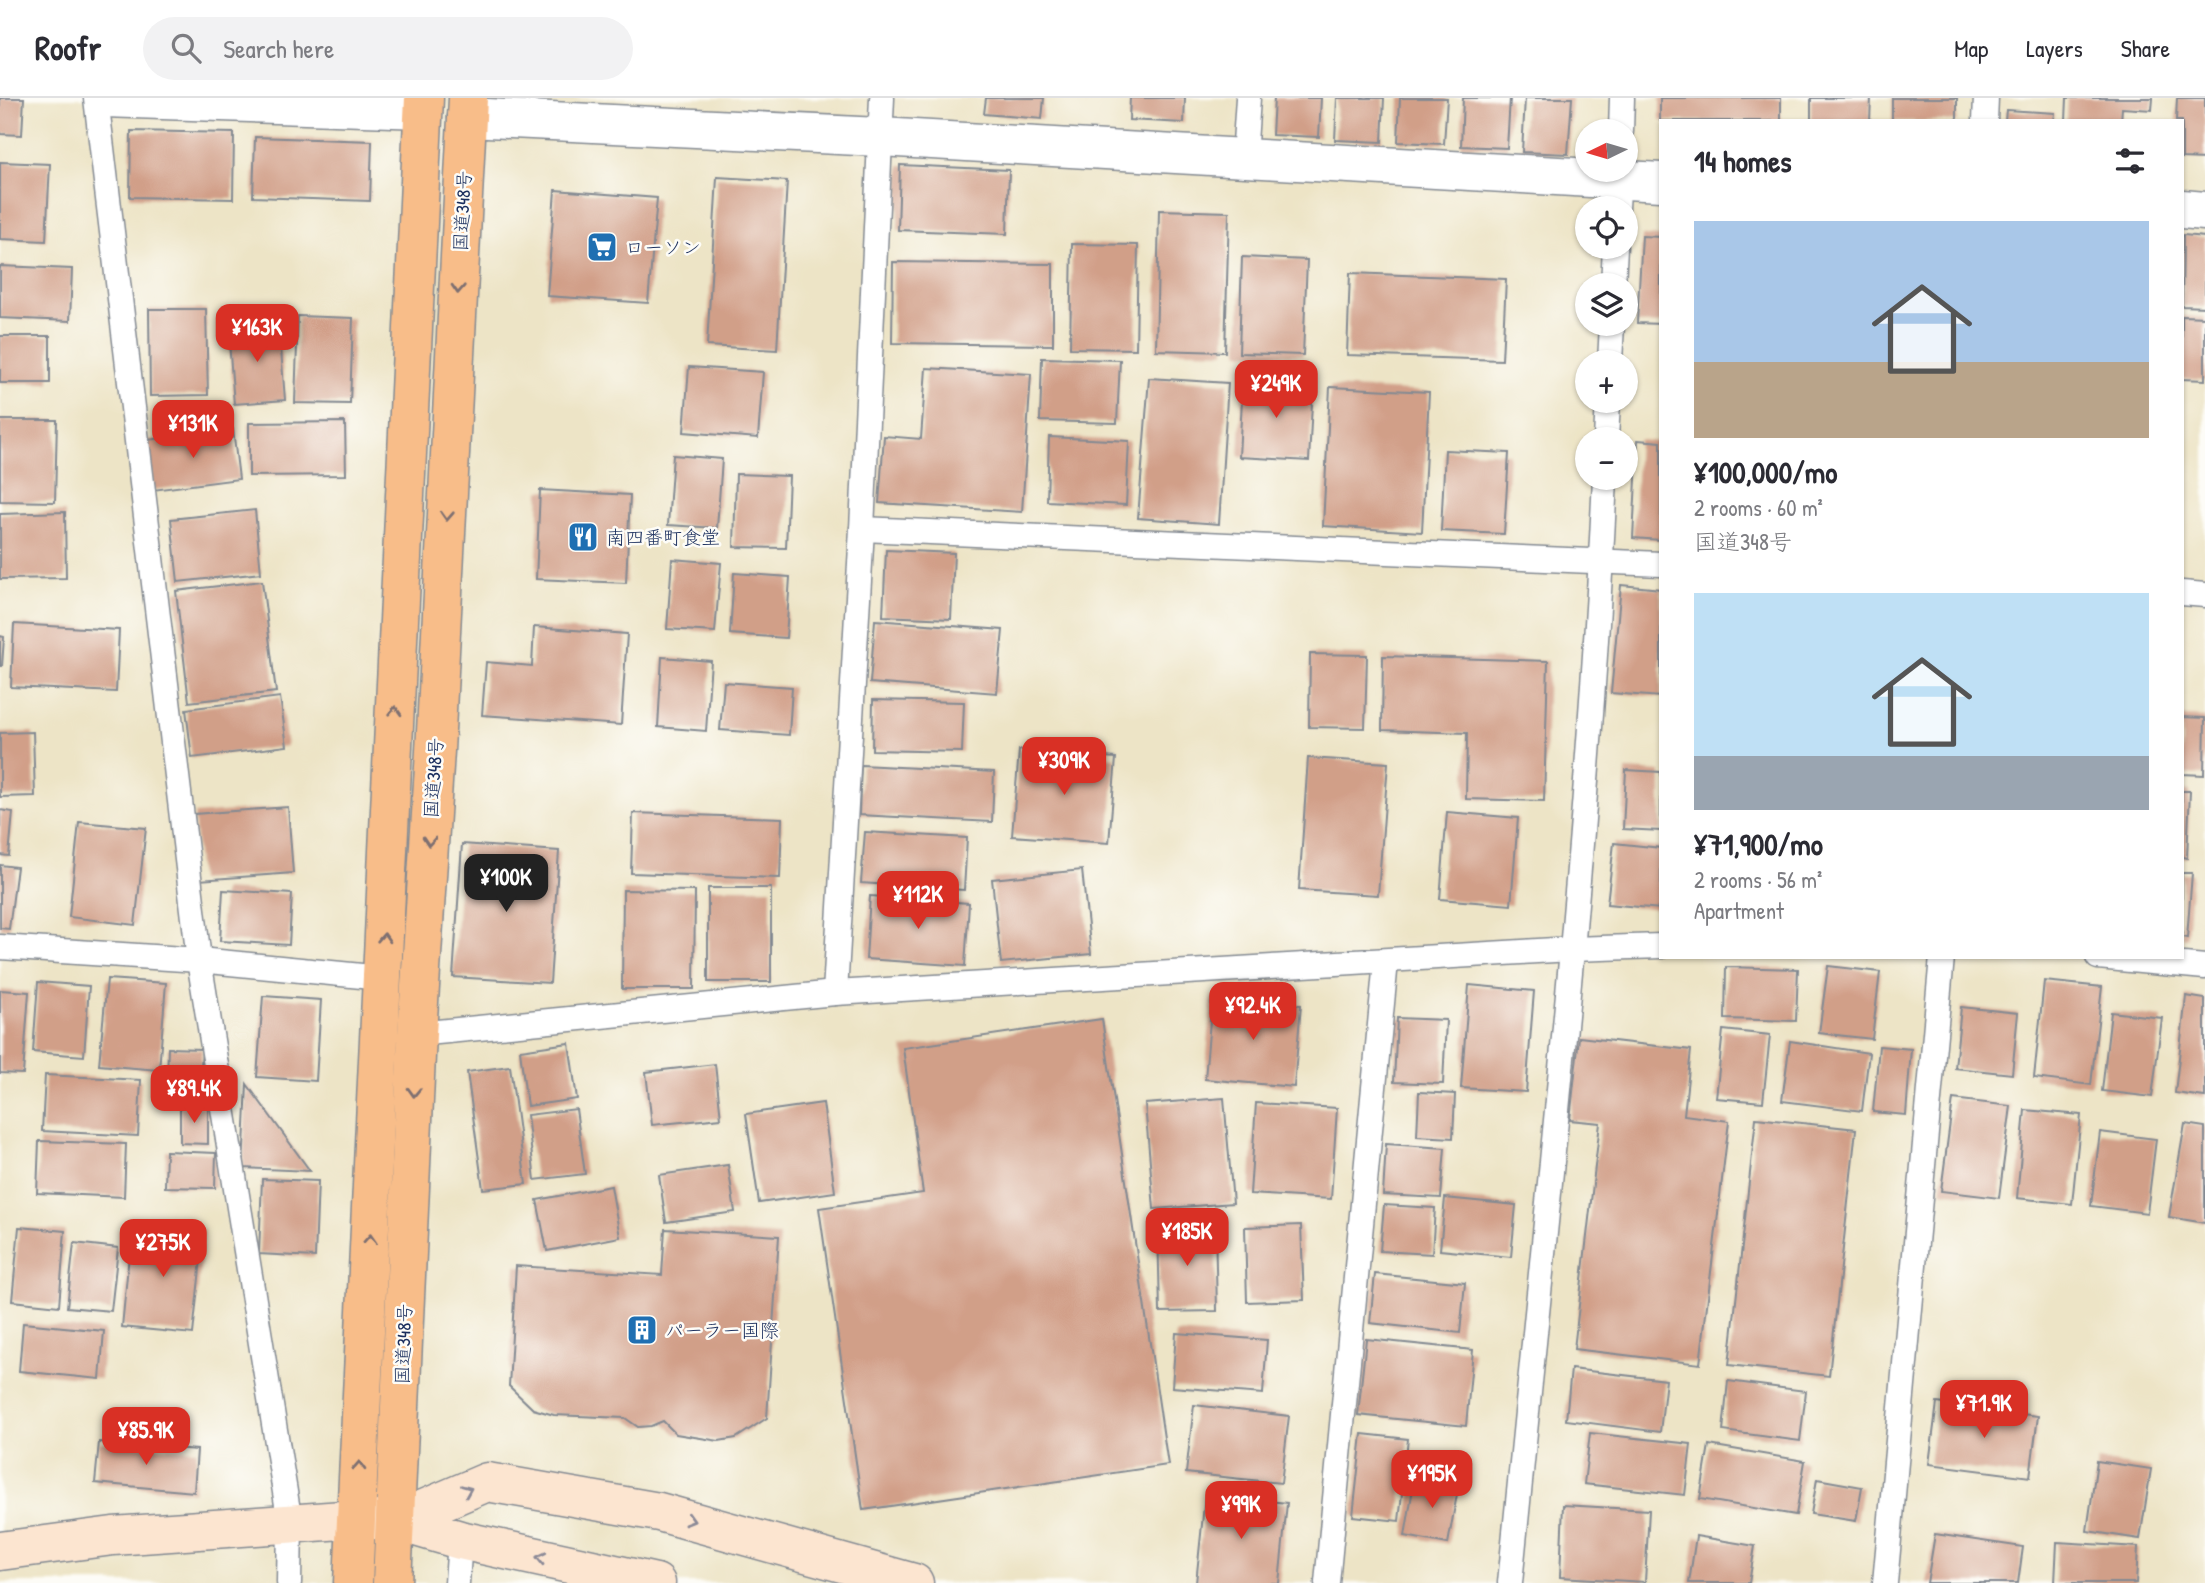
<!DOCTYPE html>
<html lang="en">
<head>
<meta charset="utf-8">
<style>
	body { margin:0; font-family:"Patrick Hand","Klee One",sans-serif; background:#f2f2f3; color:#2b2b33; height:100vh; display:flex; flex-direction:column; font-size:26px; white-space:nowrap }
	* { box-sizing:border-box; margin:0 }
	p { font-size:23px; color:#7c7c81 }
	.icon { flex:none; width:38px; height:38px; fill:none; stroke:currentColor; stroke-width:2; stroke-linecap:round; stroke-linejoin:round }
	.map { position:relative; flex:1; overflow:hidden }
	.panel { position:absolute; left:1659px; top:21px; width:525px; height:840px; display:flex; flex-direction:column; background:#fff; border-radius:0px; box-shadow:0 2px 5px #0004 }
	.panel>* { flex:none }
	.needle { width:46px; rotate:265deg }
	.buttons { position:absolute; left:1575px; top:21px; display:grid; gap:14px }
	.buttons a { display:grid; place-items:center; width:63px; height:63px; border-radius:50%; background:#fff; box-shadow:0 2px 5px #0004; font-size:35px }
	.price { position:absolute; translate:-50% -60px; padding:0 16px; border-radius:14px; background:#d93025; color:#fff; font-size:23px; line-height:46px; filter:drop-shadow(0 2px 4px #0008) }
	.price::after { content:''; position:absolute; left:50%; top:42px; width:21px; height:16px; margin-left:-10px; background:inherit; clip-path:polygon(0 0,100% 0,50% 100%) }
	.price.current { background:#222; color:#fff }
	ul { padding:0; list-style:none }
	li { display:grid; align-content:center; gap:14px; height:371px; padding:0 35px }
	li span { display:grid; place-items:center; height:217px; border-radius:0px; color:#555 }
	li>.icon { margin-inline-start:auto }
	span .icon { width:126px; height:126px; fill:#fffc; stroke-width:1 }
	li b { font-size:30px }
	h2 { display:flex; justify-content:space-between; align-items:center; height:84px; padding:0 35px; font-size:30px }
	header { display:flex; align-items:center; gap:42px; box-sizing:border-box; height:98px; padding:0 35px; background:#fff; border-bottom:2px solid #e1e1e2 }
	header strong { font-size:33px }
	nav { display:flex; gap:38px; margin-inline-start:auto; font-size:24px }
	.search { width:490px; height:63px; background:#f2f2f3; display:flex; align-items:center; gap:18px; box-sizing:border-box; padding:0 24px; border-radius:38px; color:#7c7c81; font-size:26px }
	.map>svg:first-child { display:block }
</style>
</head>
<body>
<header>
<strong>Roofr</strong>
<div class="search"><svg class="icon" aria-label="search" viewBox="0 0 24 24"><circle cx="10" cy="10" r="6"/><path d="M15 15l6 6"/></svg>Search here</div>
<nav><a>Map</a><a>Layers</a><a>Share</a></nav>
</header>
<div class="map">
<svg width="2205" height="1485" viewBox="0 0 2205 1485">
	<rect width="100%" height="100%" fill="#fdfcf7"/>
	<filter id="ink" filterUnits="userSpaceOnUse"><feTurbulence type="fractalNoise" baseFrequency=".0143" numOctaves="2"/><feDisplacementMap in="SourceGraphic" scale="14" xChannelSelector="R" yChannelSelector="G"/><feConvolveMatrix kernelMatrix="1 2 1 2 8 2 1 2 1" color-interpolation-filters="sRGB"/></filter>
	<filter id="wash" filterUnits="userSpaceOnUse"><feTurbulence type="fractalNoise" baseFrequency=".00686" numOctaves="4" result="noise"/><feDisplacementMap in="SourceGraphic" scale="28" xChannelSelector="R" yChannelSelector="G"/><feGaussianBlur stdDeviation="1.57" result="paint"/><feColorMatrix in="noise" values="0 0 0 0 0 0 0 0 0 0 0 0 0 0 0 0 0 1.4 0 .05"/><feComposite in="paint" operator="in"/></filter>
	<g filter="url(#wash)">
		<rect width="100%" height="100%" fill="#ede4c6"/>
		<g id="blocks">
			<g fill="#d19f88">
				<path d="M0,0H24L22,37L0,36Z"/>
				<path d="M986,0H1044L1042,21L984,16Z"/>
				<path d="M1130,0H1185L1184,25L1129,22Z"/>
				<path d="M1274,0H1321L1319,39L1272,37Z"/>
				<path d="M1337,0H1384L1382,44L1335,42Z"/>
				<path d="M1400,0H1447L1444,46L1398,44Z"/>
				<path d="M1463,0H1510L1507,50L1461,48Z"/>
				<path d="M1525,0H1572L1568,56L1522,54Z"/>
				<rect x="1660" y="0" width="121" height="23"/>
				<path d="M1811,0H1871L1870,23H1811Z"/>
				<rect x="1892" y="0" width="65" height="23"/>
				<path d="M2067,0H2153L2152,12L2122,10L2121,23H2066Z"/>
				<path d="M2177,0H2205V61L2182,60V23H2176Z"/>
				<path d="M2006,12L2055,15L2054,23H2005Z"/>
				<path d="M131,33L234,35L233,101L130,99Z"/>
				<path d="M255,39L372,43L370,103L253,99Z"/>
				<path d="M0,64L50,66L46,143L0,141Z"/>
				<path d="M900,67L1009,72L1007,136L898,132Z"/>
				<path d="M717,79L787,83L777,252L707,248Z"/>
				<path d="M555,92L657,100L648,205L547,198Z"/>
				<path d="M1159,112L1229,114L1225,254L1156,252Z"/>
				<path d="M2183,137L2205,139V209L2182,208Z"/>
				<path d="M1642,138L1661,139V226L1637,225Z"/>
				<path d="M1072,146L1138,147L1136,251L1070,250Z"/>
				<path d="M1242,159L1307,162L1303,257L1239,255Z"/>
				<path d="M893,164L1053,166V247L892,245Z"/>
				<path d="M0,168L72,171L70,223L0,220Z"/>
				<path d="M1350,175L1506,181L1502,262L1347,257Z"/>
				<path d="M149,211H206L208,297L150,298Z"/>
				<path d="M298,218L353,220L350,306L295,305Z"/>
				<path d="M2182,218L2205,219V282L2182,281Z"/>
				<path d="M279,226L285,302L234,306L228,231Z"/>
				<rect x="0" y="238" width="50" height="47"/>
				<path d="M1042,260L1120,262L1117,325L1040,323Z"/>
				<path d="M689,269L763,274L758,340L684,334Z"/>
				<path d="M926,270L1031,276L1022,414L879,405L884,338L921,341Z"/>
				<path d="M1149,280L1228,285L1219,426L1138,420Z"/>
				<path d="M1243,282L1313,285L1309,363L1239,359Z"/>
				<path d="M1330,289L1429,294L1422,434L1323,428Z"/>
				<path d="M0,322H57L55,404L0,403Z"/>
				<path d="M345,324L346,377L249,378V325Z"/>
				<path d="M233,331L239,381L153,392L147,342Z"/>
				<path d="M1049,339L1129,343L1126,407L1047,403Z"/>
				<path d="M1638,342L1661,344V442L1633,440Z"/>
				<path d="M1445,352L1509,355L1504,436L1441,433Z"/>
				<path d="M673,357L722,361L717,430L668,427Z"/>
				<path d="M736,376L789,378L786,450L734,449Z"/>
				<path d="M540,392L630,397L626,485L536,481Z"/>
				<path d="M255,412L261,475L178,484L171,421Z"/>
				<path d="M65,414L66,480L0,481V416Z"/>
				<path d="M886,452L954,455L951,521L883,518Z"/>
				<path d="M672,461L721,465L715,534L667,531Z"/>
				<path d="M734,475L790,479L786,540L730,536Z"/>
				<path d="M262,483L276,594L189,604L176,493Z"/>
				<path d="M1621,487L1661,491V599L1611,595Z"/>
				<path d="M875,522L1003,532L997,595L870,585Z"/>
				<path d="M14,526L119,532L116,594L11,589Z"/>
				<path d="M534,529L627,536L621,627L482,617L486,564L532,568Z"/>
				<path d="M0,538L4,539L2,568H0Z"/>
				<path d="M1310,556L1367,557L1365,630L1309,629Z"/>
				<path d="M1383,558L1548,563L1544,703L1466,701L1467,635L1382,632Z"/>
				<path d="M662,559L711,563L706,633L658,629Z"/>
				<path d="M724,584L792,589L789,637L720,632Z"/>
				<path d="M280,599L287,648L192,660L186,611Z"/>
				<path d="M873,602L964,604L962,654L872,652Z"/>
				<path d="M2182,619L2205,620L2204,677L2182,676Z"/>
				<path d="M33,634L35,698L0,699V635Z"/>
				<path d="M1019,652L1116,660L1109,745L1012,738Z"/>
				<path d="M1308,660L1388,665L1378,797L1299,792Z"/>
				<path d="M861,667L994,674L992,724L859,717Z"/>
				<path d="M1626,672L1661,674V733L1623,731Z"/>
				<path d="M2182,693H2190L2187,760L2182,759Z"/>
				<path d="M288,709L293,775L199,782L194,716Z"/>
				<path d="M0,712L13,714L9,758L0,757Z"/>
				<path d="M1447,714L1518,720L1511,807L1440,801Z"/>
				<path d="M633,715L782,720L780,780L631,775Z"/>
				<path d="M79,724L146,730L135,827L69,819Z"/>
				<path d="M865,734L967,740L964,792L861,785Z"/>
				<path d="M1614,745L1661,750V811L1607,806Z"/>
				<path d="M462,746L559,753L550,885L453,879Z"/>
				<path d="M0,767L17,769L9,831L0,830Z"/>
				<path d="M1082,772L1091,856L1001,865L992,781Z"/>
				<path d="M2182,775H2192L2187,840L2182,839Z"/>
				<rect x="708" y="790" width="63" height="94"/>
				<path d="M223,792L292,796L289,847L220,843Z"/>
				<path d="M623,792L695,793L694,891H622Z"/>
				<path d="M870,798L969,805L965,868L866,861Z"/>
				<path d="M1828,868L1880,874L1872,941L1819,935Z"/>
				<path d="M1726,869L1798,871L1796,923L1725,921Z"/>
				<path d="M107,881L166,885L159,972L99,967Z"/>
				<path d="M2044,883L2102,889L2091,987L2034,980Z"/>
				<path d="M38,884L89,888L84,958L33,954Z"/>
				<path d="M1469,887L1534,893L1526,994L1461,990Z"/>
				<path d="M0,892L29,894L23,976L0,975Z"/>
				<path d="M263,898L321,902L316,983L257,979Z"/>
				<path d="M2186,898L2205,901V999L2175,995Z"/>
				<path d="M1212,899L1301,907L1294,989L1205,981Z"/>
				<path d="M1961,909L2018,915L2012,976L1955,970Z"/>
				<path d="M2111,914L2162,920L2152,999L2102,993Z"/>
				<path d="M1397,920L1446,922L1443,986L1394,984Z"/>
				<path d="M1102,921L1168,1367L863,1412L819,1110L923,1095L903,950Z"/>
				<path d="M1723,932L1770,937L1763,1004L1716,1000Z"/>
				<path d="M1579,939L1691,952L1684,1017L1729,1023L1700,1266L1574,1251L1600,1025L1570,1022Z"/>
				<path d="M1790,943L1869,955L1862,1013L1782,1003Z"/>
				<path d="M569,945L577,1001L527,1008L520,952Z"/>
				<path d="M1879,948L1911,951L1906,1017L1873,1014Z"/>
				<path d="M168,950L202,951L200,983L167,982Z"/>
				<path d="M715,966L721,1020L652,1027L646,974Z"/>
				<path d="M510,968L526,1086L483,1091L467,974Z"/>
				<path d="M45,977L141,982L138,1038L42,1033Z"/>
				<path d="M247,986L310,1073L243,1070Z"/>
				<path d="M1419,994L1455,996L1453,1040L1417,1038Z"/>
				<path d="M1224,1000L1233,1105L1154,1111L1145,1006Z"/>
				<path d="M1953,1001L2011,1008L1999,1100L1941,1093Z"/>
				<path d="M823,1005L835,1094L759,1105L746,1016Z"/>
				<path d="M1256,1005L1337,1010L1331,1101L1250,1096Z"/>
				<path d="M180,1008L208,1009V1046L180,1045Z"/>
				<path d="M576,1011L585,1076L535,1082L527,1017Z"/>
				<path d="M2025,1012L2081,1017L2072,1106L2017,1100Z"/>
				<path d="M1756,1020L1856,1031L1829,1278L1729,1267Z"/>
				<path d="M2185,1026L2205,1029V1125L2169,1119Z"/>
				<path d="M2100,1034L2156,1041L2147,1115L2091,1108Z"/>
				<path d="M39,1043L126,1046L124,1099L37,1095Z"/>
				<path d="M1386,1046L1445,1050L1441,1100L1383,1097Z"/>
				<path d="M166,1053L216,1055L215,1090L165,1089Z"/>
				<path d="M728,1067L735,1114L666,1124L659,1077Z"/>
				<path d="M262,1081L318,1083L315,1159L259,1156Z"/>
				<path d="M611,1088L620,1139L547,1153L537,1102Z"/>
				<path d="M1445,1100L1516,1107L1511,1159L1440,1152Z"/>
				<path d="M1384,1107L1435,1110L1432,1156L1380,1153Z"/>
				<path d="M132,1126L204,1133L193,1236L122,1229Z"/>
				<path d="M1215,1127L1217,1213L1160,1214L1158,1128Z"/>
				<path d="M1301,1127L1304,1202L1247,1204L1245,1129Z"/>
				<path d="M19,1129L65,1133L59,1208L12,1203Z"/>
				<path d="M665,1131L779,1138L767,1320L736,1340L719,1343L676,1336L663,1323L651,1328L638,1329L625,1320L554,1317L533,1311L509,1288L516,1168L662,1177Z"/>
				<path d="M74,1145L118,1150L111,1213L67,1209Z"/>
				<path d="M1375,1176L1465,1185L1460,1235L1370,1225Z"/>
				<path d="M23,1225L104,1233L100,1281L19,1273Z"/>
				<path d="M1176,1235L1267,1242L1263,1296L1172,1289Z"/>
				<path d="M1366,1241L1473,1252L1466,1328L1358,1317Z"/>
				<path d="M1571,1271L1666,1282L1660,1334L1566,1322Z"/>
				<path d="M1728,1283L1806,1293L1800,1343L1723,1333Z"/>
				<path d="M1937,1305L2038,1318L2030,1379L1929,1366Z"/>
				<path d="M1194,1307L1289,1318L1281,1385L1186,1375Z"/>
				<path d="M1590,1335L1691,1346L1685,1397L1584,1386Z"/>
				<path d="M1362,1336L1408,1341L1399,1423L1353,1418Z"/>
				<path d="M99,1344L197,1352L194,1394L95,1385Z"/>
				<path d="M1709,1347L1805,1363L1796,1417L1700,1401Z"/>
				<path d="M2097,1363L2151,1371L2140,1441L2087,1433Z"/>
				<path d="M1415,1378L1459,1385L1448,1446L1405,1438Z"/>
				<path d="M1817,1381L1862,1389L1856,1423L1811,1416Z"/>
				<path d="M1205,1397L1287,1405L1279,1485H1196Z"/>
				<path d="M1563,1407L1649,1412L1645,1484L1560,1479Z"/>
				<path d="M1935,1436L2023,1449L2018,1485H1927Z"/>
				<path d="M1696,1438L1755,1448L1749,1485H1689Z"/>
				<path d="M2057,1444L2138,1449L2136,1485H2055Z"/>
			</g>
		</g>
	</g>
	<g filter="url(#ink)">
		<use href="#blocks" fill-opacity="0" stroke="#848a92" stroke-width="2"/>
		<g fill="none" stroke-linecap="round" stroke-linejoin="round">
			<g stroke="#848a92" stroke-width="27">
				<g id="lane">
					<path d="M96,0L199,862L290,1425L289,1485"/>
					<path d="M1985,23L1986,0"/>
					<path d="M1621,33L1622,0"/>
					<path d="M1244,60L1248,0"/>
					<path d="M1617,110L1619,72"/>
					<path d="M1613,187L1615,149"/>
					<path d="M1610,264L1612,226"/>
					<path d="M1606,341L1608,303"/>
					<path d="M862,431L1661,466"/>
					<path d="M2182,495L2205,497"/>
					<path d="M0,849L199,862L382,880"/>
					<path d="M2098,859L2205,869"/>
					<path d="M835,895L862,431L882,0"/>
					<path d="M417,936L835,895L1572,851L1661,848"/>
					<path d="M457,1485L460,1442"/>
					<path d="M1327,1485L1386,863"/>
					<path d="M1510,1485C1546,1117 1588,749 1605,380"/>
					<path d="M1885,1485L1942,859"/>
				</g>
			</g>
			<g stroke="#848a92" stroke-width="41">
				<g id="street">
					<path d="M104,0L423,11"/>
					<path d="M467,19L880,39L1661,84"/>
					<path d="M2182,111L2205,113"/>
				</g>
			</g>
			<g stroke="#848a92" stroke-width="41">
				<g id="secondary">
					<path d="M0,1453L113,1438L357,1421L390,1423"/>
					<path d="M656,1485L460,1442L396,1423L487,1384L659,1414L914,1485"/>
				</g>
			</g>
			<g stroke="#848a92" stroke-width="41">
				<g id="highway">
					<path d="M353,1485L424,0"/>
					<path d="M392,1485L417,936L435,653L468,0"/>
				</g>
			</g>
			<use href="#lane" stroke="#fff" stroke-width="24"/>
			<use href="#street" stroke="#fff" stroke-width="38"/>
			<use href="#secondary" stroke="#fce5d0" stroke-width="38"/>
			<use href="#highway" stroke="#f8bd89" stroke-width="38"/>
		</g>
		<defs><path id="oneway-chevron" d="M-2-3.5L2.5 0L-2 3.5" fill="none" stroke-width="1.6" stroke-linecap="round" stroke-linejoin="round" transform="scale(1.75)"/></defs>
		<g stroke="#7e6f71">
			<use href="#oneway-chevron" transform="translate(458 191) rotate(93)"/>
			<use href="#oneway-chevron" transform="translate(447 418) rotate(93)"/>
			<use href="#oneway-chevron" transform="translate(395 613) rotate(-87)"/>
			<use href="#oneway-chevron" transform="translate(429 743) rotate(94)"/>
			<use href="#oneway-chevron" transform="translate(384 840) rotate(-87)"/>
			<use href="#oneway-chevron" transform="translate(414 994) rotate(92)"/>
			<use href="#oneway-chevron" transform="translate(370 1141) rotate(-87)"/>
			<use href="#oneway-chevron" transform="translate(359 1368) rotate(-87)"/>
		</g>
		<g stroke="#8c8a97">
			<use href="#oneway-chevron" transform="translate(467 1392) rotate(-23)"/>
			<use href="#oneway-chevron" transform="translate(690 1422) rotate(16)"/>
			<use href="#oneway-chevron" transform="translate(541 1460) rotate(-167)"/>
		</g>
	</g>
	<defs>
		<g id="supermarket-square" transform="scale(1.575)"><rect x="-9" y="-9" width="18" height="18" rx="4" fill="#1f6fb2" stroke="#fdfcf7"/><path d="M-6-5.5h2.5l.6 2H6L4.5 2H-2.5L-4.4-4H-6ZM-1.5 3.2a1.3 1.3 0 1 0 .1 0ZM3 3.2a1.3 1.3 0 1 0 .1 0Z" fill="#fff"/></g>
		<g id="restaurant-square" transform="scale(1.575)"><rect x="-9" y="-9" width="18" height="18" rx="4" fill="#1f6fb2" stroke="#fdfcf7"/><path d="M-5-6h1v4h1v-4h1v4h1v-4h1v5L-1.5 .5V6h-2V.5L-5-1ZM5-6V6H3V1.5H1.5Q1.5-4 5-6Z" fill="#fff"/></g>
		<g id="building-square" transform="scale(1.575)"><rect x="-9" y="-9" width="18" height="18" rx="4" fill="#1f6fb2" stroke="#fdfcf7"/><path d="M-4-6H4V6H1V3H-1V6H-4ZM-2.5-4.3h1.7v1.8h-1.7ZM.8-4.3h1.7v1.8H.8ZM-2.5-1h1.7V.8h-1.7ZM.8-1h1.7V.8H.8Z" fill="#fff"/></g>
	</defs>
	<g fill-rule="evenodd">
		<use href="#supermarket-square" x="602" y="149"/>
		<use href="#restaurant-square" x="583" y="439"/>
		<use href="#building-square" x="642" y="1232"/>
	</g>
	<g text-anchor="middle" dominant-baseline="central" stroke-width="5" stroke-linejoin="round" paint-order="stroke">
		<g font-size="19" fill="#1b2f5e" stroke="#fdfcf7">
			<text transform="translate(462 113) rotate(-87)">国道348号</text>
			<text transform="translate(433 680) rotate(-86)">国道348号</text>
			<text transform="translate(403 1246) rotate(-88)">国道348号</text>
		</g>
		<g font-size="19" fill="#1b2f5e" stroke="#fdfcf7" text-anchor="start">
			<text x="625" y="149">ローソン</text>
			<text x="606" y="439">南四番町食堂</text>
			<text x="665" y="1232">パーラー国際</text>
		</g>
	</g>
</svg>
<div class="buttons">
<a><svg class="needle" viewBox="-14 -14 28 28"><path d="M0-13l5 13h-10z" fill="#e53935"/><path d="M0 13l5-13h-10z" fill="#7c7c81"/></svg></a>
<a><svg class="icon" aria-label="locate" viewBox="0 0 24 24"><circle cx="12" cy="12" r="6"/><path d="M12 2v4M12 18v4M2 12h4M18 12h4"/></svg></a>
<a><svg class="icon" aria-label="layers" viewBox="0 0 24 24"><path d="M12 4l9 5-9 5-9-5zM3 14l9 5 9-5"/></svg></a>
<a>+</a>
<a>−</a>
</div>
<b class="price" style="left:257px;top:266px">¥163K</b>
<b class="price" style="left:1276px;top:322px">¥249K</b>
<b class="price" style="left:193px;top:362px">¥131K</b>
<b class="price" style="left:1064px;top:699px">¥309K</b>
<b class="price current" style="left:506px;top:816px">¥100K</b>
<b class="price" style="left:918px;top:833px">¥112K</b>
<b class="price" style="left:1253px;top:944px">¥92.4K</b>
<b class="price" style="left:194px;top:1027px">¥89.4K</b>
<b class="price" style="left:1187px;top:1170px">¥185K</b>
<b class="price" style="left:163px;top:1181px">¥275K</b>
<b class="price" style="left:1984px;top:1342px">¥71.9K</b>
<b class="price" style="left:146px;top:1369px">¥85.9K</b>
<b class="price" style="left:1432px;top:1412px">¥195K</b>
<b class="price" style="left:1241px;top:1443px">¥99K</b>
<section class="panel">
<h2>14 homes<svg class="icon" aria-label="filters" viewBox="0 0 24 24"><path d="M4 7h16M4 17h16"/><circle cx="9" cy="7" r="2"/><circle cx="15" cy="17" r="2"/></svg></h2>
<ul>
<li><span style="background:linear-gradient(#a9c7e8 65%,#b9a48a 0)"><svg class="icon" aria-label="home" viewBox="0 0 24 24"><path d="M3 11l9-7 9 7M6 9v11h12V9"/></svg></span><div><b>¥100,000/mo</b><p>2 rooms · 60 m²</p><p>国道348号</p></div></li>
<li><span style="background:linear-gradient(#bfe0f5 75%,#9aa5b1 0)"><svg class="icon" aria-label="home" viewBox="0 0 24 24"><path d="M3 11l9-7 9 7M6 9v11h12V9"/></svg></span><div><b>¥71,900/mo</b><p>2 rooms · 56 m²</p><p>Apartment</p></div></li>
</ul>
</section>
</div>
</body>
</html>
